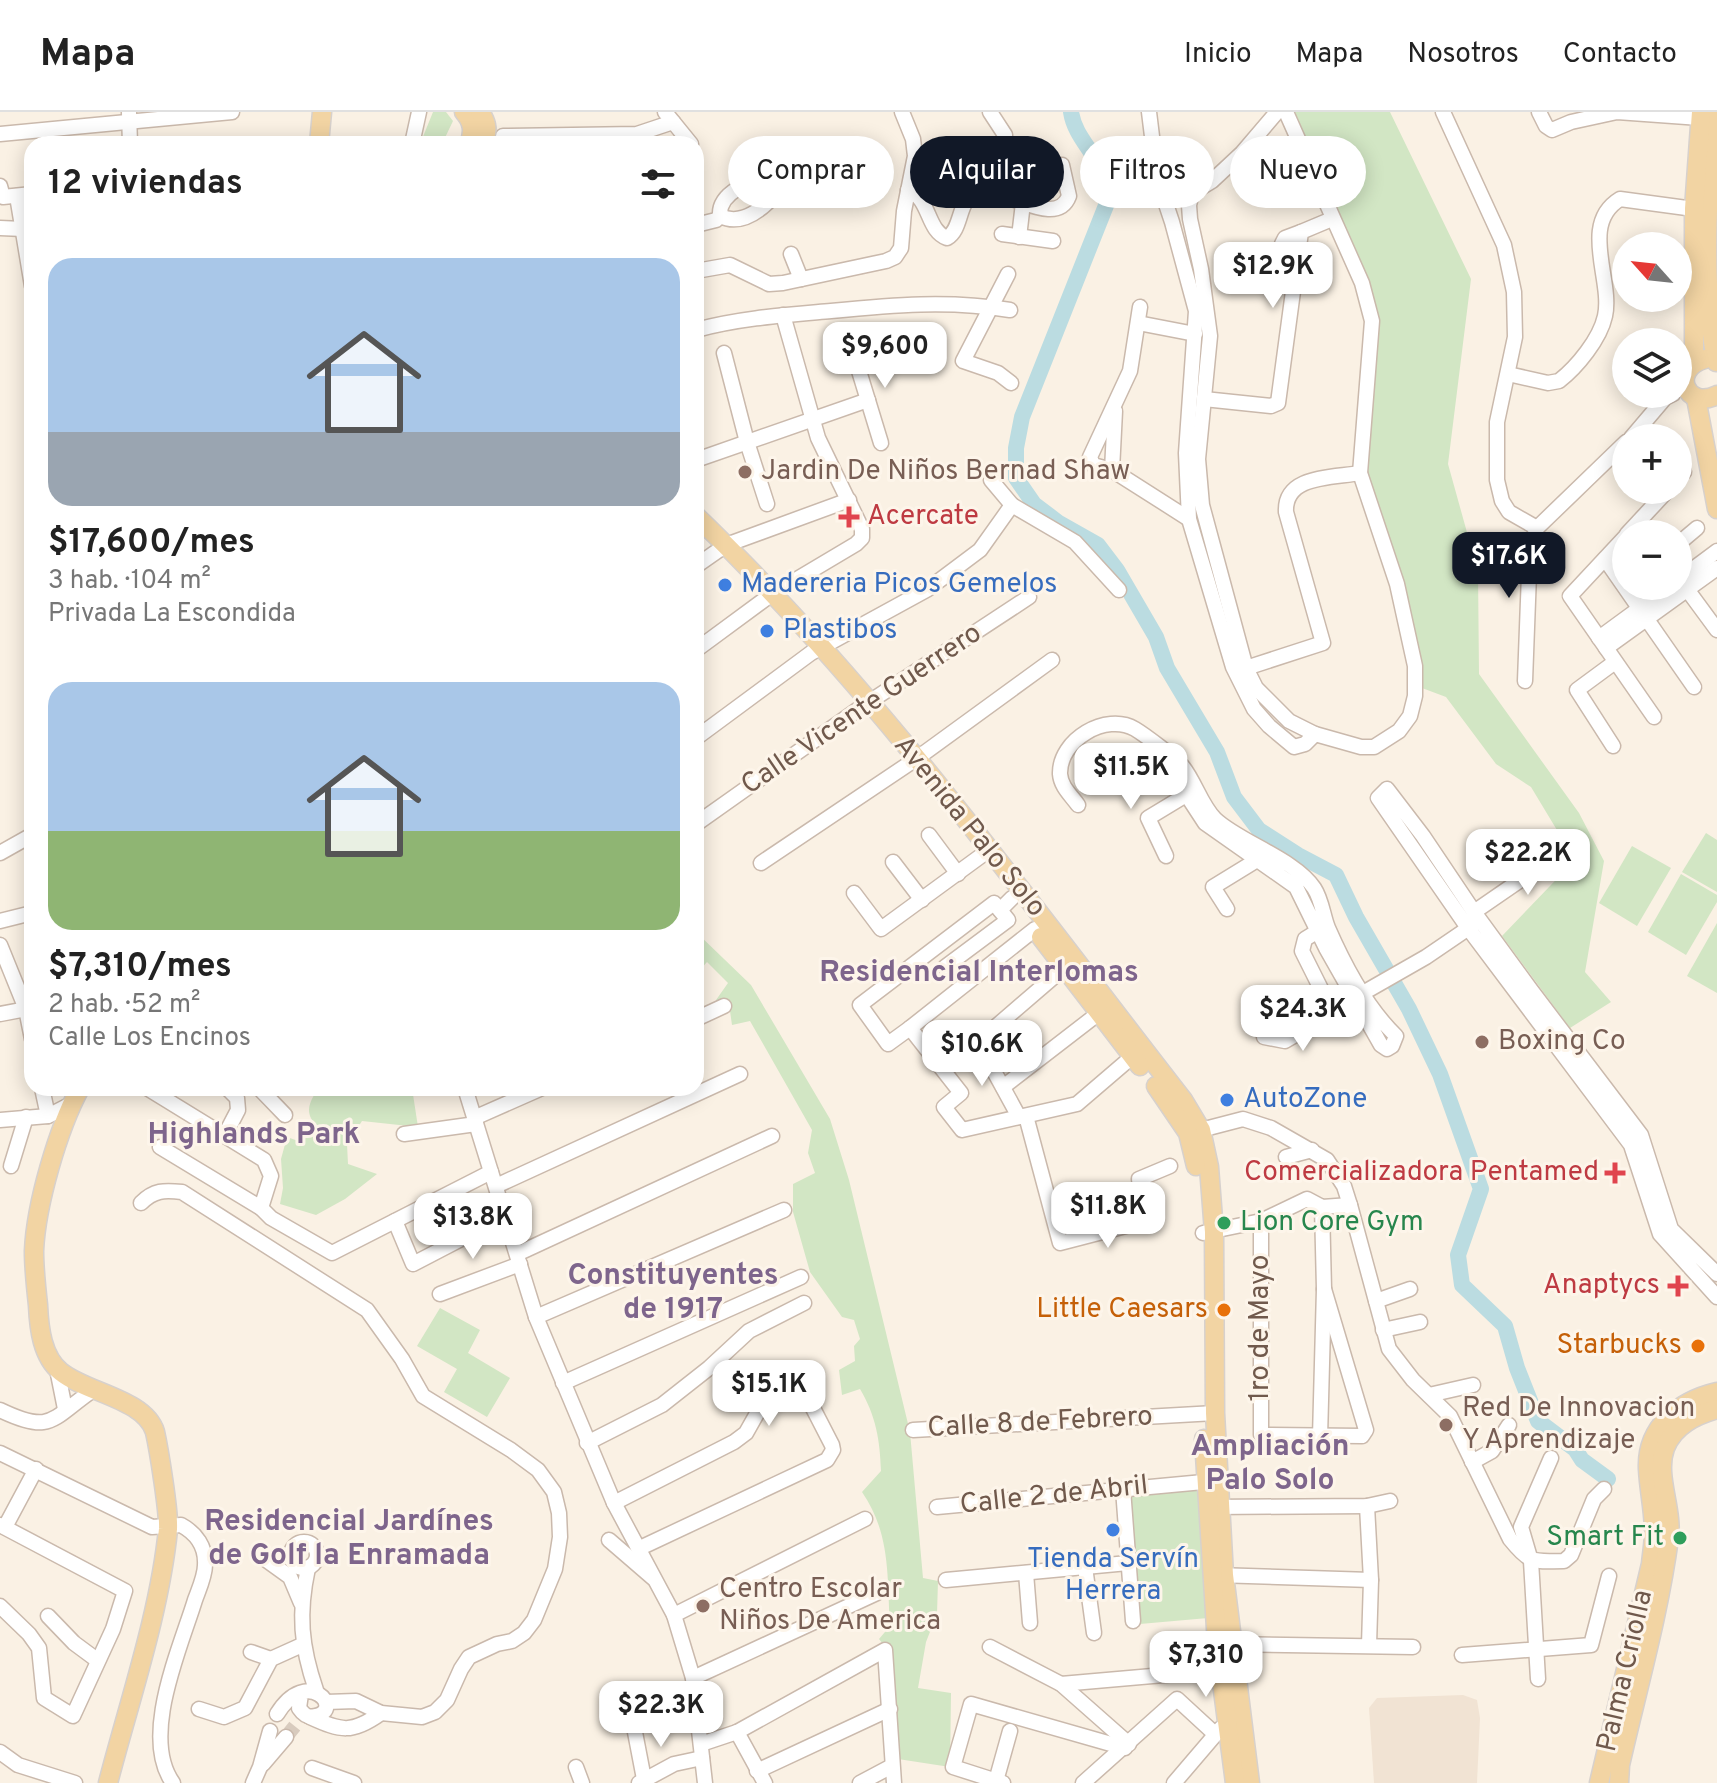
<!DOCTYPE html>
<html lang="es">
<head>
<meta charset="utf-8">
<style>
	body { margin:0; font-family:Overpass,sans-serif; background:#f2f2f2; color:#222; height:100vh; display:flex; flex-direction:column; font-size:30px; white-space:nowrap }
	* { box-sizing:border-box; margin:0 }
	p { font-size:26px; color:#767676 }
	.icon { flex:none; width:44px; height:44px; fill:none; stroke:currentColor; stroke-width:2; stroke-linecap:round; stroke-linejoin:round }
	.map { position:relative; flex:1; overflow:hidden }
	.panel { position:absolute; left:24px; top:24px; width:680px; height:960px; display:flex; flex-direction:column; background:#fff; border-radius:24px; box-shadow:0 4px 20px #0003 }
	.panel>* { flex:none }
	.top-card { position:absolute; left:728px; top:24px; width:760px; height:72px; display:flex; gap:16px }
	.needle { width:52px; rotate:297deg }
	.controls { position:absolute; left:1612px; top:120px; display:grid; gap:16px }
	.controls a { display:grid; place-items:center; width:80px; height:80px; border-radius:50%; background:#fff; box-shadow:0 4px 20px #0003; font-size:40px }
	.price { position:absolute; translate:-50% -68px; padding:0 18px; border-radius:16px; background:#fff; color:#222; font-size:26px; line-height:52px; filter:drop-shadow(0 2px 4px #0008) }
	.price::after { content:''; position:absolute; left:50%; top:48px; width:24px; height:18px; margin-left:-12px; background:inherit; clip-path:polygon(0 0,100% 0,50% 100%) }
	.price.active { background:#111827; color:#fff }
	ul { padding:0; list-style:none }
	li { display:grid; align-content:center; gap:16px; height:424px; padding:0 24px }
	li span { display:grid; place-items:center; height:248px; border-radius:24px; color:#555 }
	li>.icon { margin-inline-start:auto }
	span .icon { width:144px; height:144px; fill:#fffc; stroke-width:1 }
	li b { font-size:34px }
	h2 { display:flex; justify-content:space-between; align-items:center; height:96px; padding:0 24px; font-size:34px }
	.tag { padding:0 28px; border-radius:36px; background:#fff; box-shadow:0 4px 20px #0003; font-size:28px; line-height:72px }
	.tag.active { background:#111827; color:#fff }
	header { display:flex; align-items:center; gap:48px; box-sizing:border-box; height:112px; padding:0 40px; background:#fff; border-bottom:2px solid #e0e0e0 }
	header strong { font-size:38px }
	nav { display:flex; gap:44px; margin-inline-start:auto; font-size:28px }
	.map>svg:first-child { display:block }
</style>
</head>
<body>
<header>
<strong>Mapa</strong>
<nav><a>Inicio</a><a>Mapa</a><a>Nosotros</a><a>Contacto</a></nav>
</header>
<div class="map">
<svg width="1717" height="1671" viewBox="0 0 1717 1671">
	<rect width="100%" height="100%" fill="#faf1e4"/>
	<path fill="#f1e3d3" d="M1463,1583L1477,1588L1480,1606L1477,1671H1374L1369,1596L1377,1586Z"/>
	<g fill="#d2e6c4">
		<path d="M433,0H446L453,9L442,32H420Z"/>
		<path d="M1295,0H1390L1471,167L1448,352L1478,460L1479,562L1579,701L1604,749L1585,860L1611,890L1570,916L1502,824L1575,748L1531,675L1496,652L1446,585L1422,576L1403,469L1366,363L1377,206L1302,23Z"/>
		<path d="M1706,721L1717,728V780L1682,760Z"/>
		<path d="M1632,734L1671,756L1637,814L1599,791Z"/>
		<path d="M1681,762L1717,783V790L1686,843L1648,820Z"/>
		<path d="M1717,811V881L1687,864Z"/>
		<path d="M696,820L751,873L830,1007L849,1068L910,1320L923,1466L938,1469L937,1502L926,1530L918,1576L951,1581L950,1655L898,1647L893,1545L879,1527L890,1514C887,1465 891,1422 862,1380L881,1359C880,1328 876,1304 860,1277L842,1283L839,1258L855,1249L854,1234L860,1227L854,1208L842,1205L810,1160L793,1100V1072L815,1061L808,1041L812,1018L750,909L732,913L730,899L716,888L728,871L707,850L700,858L696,856Z"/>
		<path d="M318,976H412L418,1015L362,1009L347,1032L348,1052L377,1062L345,1087L316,1103L280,1092L283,1076L281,1047L287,1025L301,1030L312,1008C305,996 312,987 318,976Z"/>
		<path d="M440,1196L480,1218L468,1241L510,1266L487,1305L444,1280L457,1257L417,1234Z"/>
		<path d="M1198,1376L1208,1506L1140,1512L1130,1382Z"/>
	</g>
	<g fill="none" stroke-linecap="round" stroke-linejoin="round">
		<path stroke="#bbdce1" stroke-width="16" d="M1071,0C1075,26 1096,40 1103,64C1106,73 1106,82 1107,91L1022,305L1016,336V366L1034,392L1059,411L1098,433L1117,458L1156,525L1167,556L1217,640L1234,685L1259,718L1298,743L1336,763L1356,805L1409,897L1440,962L1481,1077L1458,1143L1462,1173L1505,1214L1517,1256L1538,1309L1575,1337L1582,1348L1608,1367"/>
		<path stroke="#d8cbbe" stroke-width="14" stroke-dasharray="14 7" stroke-linecap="butt" d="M286,1625L298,1610"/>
		<g stroke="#cab9ac" stroke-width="17">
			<g id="minor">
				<path d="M665,0L691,32"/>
				<path d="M990,0L1005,23"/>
				<path d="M1149,0L1157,65L1172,110L1196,199L1186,341L1189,407L1233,555L1254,597L1269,614L1294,635L1305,632L1315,622"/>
				<path d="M1443,0L1504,133L1514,180L1515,225L1497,310V368L1502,389L1509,400L1537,416"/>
				<path d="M1539,0L1546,14L1552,18L1571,10L1617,0L1700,6"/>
				<path d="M129,1L130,32"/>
				<path d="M0,22L232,0"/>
				<path d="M503,24L637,22L673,10"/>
				<path d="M412,32L419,0"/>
				<path d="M1157,65L1167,72L1192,81"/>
				<path d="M0,74L3,85L32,82"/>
				<path d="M908,78C931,87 926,118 947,126C963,117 957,87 977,81C1004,74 1056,118 1069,84L1062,53"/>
				<path d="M1192,81L1189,93L1190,107L1201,157L1210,224L1198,347L1202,393L1246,556L1256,576L1289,609L1315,622L1361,635H1374L1399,619L1410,604L1415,584V554L1397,472L1360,361L1372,209L1362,171L1286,0"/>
				<path d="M1192,81L1212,69L1242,41L1277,0"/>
				<path d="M17,84L32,174"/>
				<path d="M720,104C743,115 765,95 779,78"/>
				<path d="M696,113L716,108L720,104C718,81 750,68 769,66L784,82L829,60L832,54L816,34"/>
				<path d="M0,116L23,117"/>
				<path d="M1002,122L1053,129"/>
				<path d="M1019,125L1023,91"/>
				<path d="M791,142L801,167"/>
				<path d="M696,159L730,153L769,172L783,171L886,149L895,145L901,136L904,99L915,44L913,27L902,0"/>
				<path d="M1008,162L963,249L998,261L1011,271"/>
				<path d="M1292,174L1282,132L1285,126L1301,120"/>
				<path d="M1140,195L1130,259L1090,345L1093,353L1112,358L1189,407"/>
				<path d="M1138,211L1195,222"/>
				<path d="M696,218C740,206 786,203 831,199C892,193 949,188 1010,198"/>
				<path d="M852,236L881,331"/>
				<path d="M724,241L747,330L767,392"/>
				<path d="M1508,262L1548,271L1559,269C1577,255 1600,227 1605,204C1613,168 1579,112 1620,87L1694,97"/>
				<path d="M1204,287L1271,294L1278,291L1301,120L1332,107"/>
				<path d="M1631,326L1665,286L1673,282"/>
				<path d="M696,348L868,288"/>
				<path d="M1112,358L1115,299"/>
				<path d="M1678,367L1684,360"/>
				<path d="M991,368L1012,393L1075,430L1119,478"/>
				<path d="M1627,422L1668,378"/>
				<path d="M1626,424L1570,484L1654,605"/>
				<path d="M1678,432L1697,416"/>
				<path d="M1605,447L1694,575"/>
				<path d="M696,454L726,433L849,388"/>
				<path d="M1678,465L1717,518"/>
				<path d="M1678,468L1717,439"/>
				<path d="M1599,526L1670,474"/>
				<path d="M1606,536L1717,456"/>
				<path d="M696,538L772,482L856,432L862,426V417L818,326L783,203"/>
				<path d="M1246,556L1323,531L1286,400C1284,363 1332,366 1360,361"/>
				<path d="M1525,569L1530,435L1537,416L1626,330"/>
				<path d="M696,626L811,541L928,477L980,438L1012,393"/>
				<path d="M1613,634L1577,578L1615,550"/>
				<path d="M1078,693C1071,683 1061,675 1060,662C1059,628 1106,600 1135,617C1145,623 1177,647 1183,655C1195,670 1201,693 1215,707C1239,730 1295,747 1314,776C1322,788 1323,804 1328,816C1345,855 1366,895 1396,924L1392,934L1387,937L1381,933L1326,836L1296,775L1205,711L1171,659L1164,640"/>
				<path d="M696,712L860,596L1029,485"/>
				<path d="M929,723L958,762"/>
				<path d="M0,741L32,723"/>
				<path d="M1166,744L1148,706L1186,683"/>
				<path d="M893,750L922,788"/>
				<path d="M761,751L916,647L1052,548"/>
				<path d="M854,781L881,817L989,738"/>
				<path d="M1227,797L1213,775L1257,748"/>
				<path d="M1000,798L1012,786"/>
				<path d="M1474,800L1561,740"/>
				<path d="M0,809L32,801"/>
				<path d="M0,833L26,897L32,927"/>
				<path d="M945,855L1008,808L994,791L860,893L888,932L910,916L961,981L944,995L962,1018L1077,992L1133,944"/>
				<path d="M1357,888L1363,881L1426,845L1473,813"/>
				<path d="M0,902L32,896"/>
				<path d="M696,907L724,894"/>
				<path d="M910,916L1035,817"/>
				<path d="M1264,925L1285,929L1333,901L1302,839L1305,827L1318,819"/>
				<path d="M1003,975L1099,901"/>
				<path d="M42,976L48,1004"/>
				<path d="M147,976L264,1048L271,1064L261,1096L271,1106L332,1141L491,1060"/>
				<path d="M259,976L285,1003"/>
				<path d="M465,976L536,1205L614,1391L674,1503L693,1566L705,1671"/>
				<path d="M1026,1004L1060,1131L1145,1109L1139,1067L1170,1054"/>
				<path d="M1019,1005L978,930L1064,856"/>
				<path d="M474,1006L542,976"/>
				<path d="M0,1008L48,1004L73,991"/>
				<path d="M1193,1020L1243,1007L1271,1016L1327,1048L1344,1074L1350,1093L1389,1237L1413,1268L1450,1304L1510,1427C1531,1453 1533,1449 1564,1449L1571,1443L1594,1387L1604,1377"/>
				<path d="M404,1022L476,1012"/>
				<path d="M225,1023L238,998L237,986L227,976"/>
				<path d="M160,1035L261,1096"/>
				<path d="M1286,1045L1312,1038"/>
				<path d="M11,1054L26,1005"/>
				<path d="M496,1074L740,962"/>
				<path d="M141,1091C154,1078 164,1078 182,1080L367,1198L402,1247L423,1284L511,1338L538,1358L554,1380L559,1401L560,1425L555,1457L534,1508L524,1521L512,1529L497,1532L469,1545L461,1557L447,1588L435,1600L422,1605L381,1601L356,1589L326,1590"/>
				<path d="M395,1109L413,1152L486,1114"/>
				<path d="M1261,1109V1323L1362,1324L1366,1318L1324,1177"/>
				<path d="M1203,1121L1261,1109L1307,1087L1322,1095L1350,1093"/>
				<path d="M517,1142L772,1024"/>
				<path d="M1717,1162L1671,1117L1641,1023L1531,878L1474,800L1423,724L1387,677L1378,686L1468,816L1631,1033L1660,1122L1717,1185"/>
				<path d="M440,1182L520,1152"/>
				<path d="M1376,1189L1410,1177"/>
				<path d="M536,1205L784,1098"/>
				<path d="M1383,1218L1420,1210"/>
				<path d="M57,1257L65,1297"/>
				<path d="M563,1271L801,1165"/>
				<path d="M1429,1283L1473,1273"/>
				<path d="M0,1298C52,1323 51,1307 93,1278"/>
				<path d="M913,1318L1215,1301"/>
				<path d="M1320,1325L1324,1177L1322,1095"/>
				<path d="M587,1331L662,1293L709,1256L749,1219L804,1191"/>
				<path d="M0,1341L152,1415L181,1413C196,1421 206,1435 205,1453C205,1464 199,1477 195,1488C180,1537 140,1625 173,1671"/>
				<path d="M1472,1350L1492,1339L1509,1313"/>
				<path d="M1123,1377L1133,1509"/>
				<path d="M614,1391L734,1330L746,1321L768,1282L787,1264L791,1263L798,1267L832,1333L833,1338L827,1348L640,1436"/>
				<path d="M1367,1394L1371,1468L1369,1533"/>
				<path d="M937,1395L1214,1369"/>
				<path d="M1212,1395L1367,1394L1390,1389"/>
				<path d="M0,1413L125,1479L113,1517L73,1604L44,1586L39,1536L29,1522L0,1494"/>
				<path d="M5,1415L36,1357"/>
				<path d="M609,1428L653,1466"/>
				<circle cx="304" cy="1443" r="13"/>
				<path d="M265,1447L290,1465L301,1491"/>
				<path d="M1085,1455L1094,1521"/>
				<path d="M308,1456C298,1502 301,1534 316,1578"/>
				<path d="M1026,1461L1030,1511"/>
				<path d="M1216,1463L1371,1468"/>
				<path d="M946,1468L1128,1451"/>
				<path d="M674,1503L865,1407"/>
				<path d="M48,1504L74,1531L97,1548"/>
				<path d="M1225,1532L1413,1535"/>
				<path d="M990,1535L1061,1572L1129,1632"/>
				<path d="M251,1540L271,1547"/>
				<path d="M1462,1543L1591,1533L1609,1464"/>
				<path d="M693,1566L877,1481"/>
				<path d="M1538,1567L1531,1449L1521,1415L1551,1346"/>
				<path d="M1061,1572L1221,1558"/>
				<path d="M199,1597L224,1605L245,1596L271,1547L302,1533"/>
				<path d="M277,1602C307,1553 346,1598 315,1604C307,1606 303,1602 299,1596L301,1582"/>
				<path d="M310,1605C341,1619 352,1622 381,1601"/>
				<path d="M634,1615L644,1667"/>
				<path d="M737,1620L765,1671"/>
				<path d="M701,1632L737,1620L885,1538L894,1671"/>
				<path d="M0,1640L18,1653L75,1671"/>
				<path d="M263,1652L286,1625"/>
				<path d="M576,1655L582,1671"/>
				<path d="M312,1656L354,1671"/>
				<path d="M757,1659L890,1597"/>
				<path d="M996,1669L1010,1619"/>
				<path d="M253,1671L260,1655L270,1619"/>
				<path d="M639,1671L674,1652L702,1646"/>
				<path d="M860,1671L892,1654"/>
				<path d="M1003,1671L953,1655L971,1592L1125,1636"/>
				<path d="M1083,1671L1177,1587L1215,1622"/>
				<path d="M1174,1671L1221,1616"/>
			</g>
		</g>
		<g stroke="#d7d1cd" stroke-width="21">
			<g id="major">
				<path d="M464,0C473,10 474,20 469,32"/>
				<path d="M480,0C488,12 488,19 483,32"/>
				<path d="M1715,0C1707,84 1702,167 1716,250"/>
				<path d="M319,32L322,0"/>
				<path d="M1705,247C1669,257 1686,299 1717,283"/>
				<path d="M1694,250V97L1701,0"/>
				<path d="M1696,286L1717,397"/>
				<path d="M696,404C879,580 1028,789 1183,988L1201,1018L1209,1055L1214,1120L1215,1301L1224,1463L1250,1671"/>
				<path d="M1041,825L1140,954"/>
				<path d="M1156,974L1188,1021L1196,1054"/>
				<path d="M80,976C58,1017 36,1092 34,1139C34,1157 36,1175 38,1193C39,1216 42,1245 61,1260C87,1281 145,1287 155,1320C159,1338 169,1400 168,1417C160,1500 129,1590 108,1671"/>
				<path d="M1204,1327L1217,1532L1235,1671"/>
				<path d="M1599,1671L1651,1452C1652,1441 1654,1431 1654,1420C1654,1399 1649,1378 1648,1357C1646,1315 1679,1289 1717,1280"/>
				<path d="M1619,1671L1620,1653C1637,1578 1659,1502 1669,1426C1673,1397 1655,1363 1665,1336C1674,1313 1696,1303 1717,1297"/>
			</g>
		</g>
		<use href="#minor" stroke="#fff" stroke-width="14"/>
		<use href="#major" stroke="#f2d4a3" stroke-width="18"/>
	</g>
	<g fill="#8d6e63" stroke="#fdf5ea" stroke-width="3">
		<circle cx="745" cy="360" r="8"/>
		<circle cx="1482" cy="930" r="8"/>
		<circle cx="1446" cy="1313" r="8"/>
		<circle cx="703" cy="1494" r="8"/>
	</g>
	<g fill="#e0444e" stroke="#fdf5ea" stroke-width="3">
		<path d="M845 393h8v8h8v8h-8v8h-8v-8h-8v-8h8z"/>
		<path d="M1611 1049h8v8h8v8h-8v8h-8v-8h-8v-8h8z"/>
		<path d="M1674 1162h8v8h8v8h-8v8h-8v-8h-8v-8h8z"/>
	</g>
	<g fill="#3f7fe0" stroke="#fdf5ea" stroke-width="3">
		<circle cx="725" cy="473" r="8"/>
		<circle cx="767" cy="519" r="8"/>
		<circle cx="1227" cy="988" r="8"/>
		<circle cx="1113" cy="1418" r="8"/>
	</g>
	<g fill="#2e9e5b" stroke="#fdf5ea" stroke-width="3">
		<circle cx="1224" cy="1111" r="8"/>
		<circle cx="1680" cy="1426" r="8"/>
	</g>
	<g fill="#e8710a" stroke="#fdf5ea" stroke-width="3">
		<circle cx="1224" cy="1198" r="8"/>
		<circle cx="1698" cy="1234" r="8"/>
	</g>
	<g text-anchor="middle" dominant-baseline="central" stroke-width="6" stroke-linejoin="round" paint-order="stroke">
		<g font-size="28" fill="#785e54" stroke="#fdf5ea" text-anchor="start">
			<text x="761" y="360">Jardin De Niños Bernad Shaw</text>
			<text x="1498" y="930">Boxing Co</text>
			<text x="1462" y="1297">Red De Innovacion<tspan x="1462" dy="32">Y Aprendizaje</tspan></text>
			<text x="719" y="1478">Centro Escolar<tspan x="719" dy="32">Niños De America</tspan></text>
		</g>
		<g font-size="28" fill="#be3a42" stroke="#fdf5ea" text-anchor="end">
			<text x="867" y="405" text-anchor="start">Acercate</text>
			<text x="1599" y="1061">Comercializadora Pentamed</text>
			<text x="1660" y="1174">Anaptycs</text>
		</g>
		<g font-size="28" fill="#366cbe" stroke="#fdf5ea" text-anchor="start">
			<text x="741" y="473">Madereria Picos Gemelos</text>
			<text x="783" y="519">Plastibos</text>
			<text x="1243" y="988">AutoZone</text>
			<text x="1113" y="1448" text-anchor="middle">Tienda Servín<tspan x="1113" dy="32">Herrera</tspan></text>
		</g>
		<g font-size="28" fill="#70594c" stroke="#fdf5ea">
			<text transform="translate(862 598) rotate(-34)">Calle Vicente Guerrero</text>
			<text transform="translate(969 715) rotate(51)">Avenida Palo Solo</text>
			<text transform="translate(1261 1216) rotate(-90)">1ro de Mayo</text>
			<text transform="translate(1040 1311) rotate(-3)">Calle 8 de Febrero</text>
			<text transform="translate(1054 1384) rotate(-6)">Calle 2 de Abril</text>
			<text transform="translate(1626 1559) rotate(-77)">Palma Criolla</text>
		</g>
		<g font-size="28" fill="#27864d" stroke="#fdf5ea" text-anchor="start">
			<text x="1240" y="1111">Lion Core Gym</text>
			<text x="1664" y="1426" text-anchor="end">Smart Fit</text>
		</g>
		<g font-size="28" fill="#c56008" stroke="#fdf5ea" text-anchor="end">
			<text x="1208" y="1198">Little Caesars</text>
			<text x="1682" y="1234">Starbucks</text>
		</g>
		<g font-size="30" font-weight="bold" fill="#7e658c" stroke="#fdf5ea">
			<text x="979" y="861">Residencial Interlomas</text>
			<text x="254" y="1023">Highlands Park</text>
			<text x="673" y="1164">Constituyentes<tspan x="673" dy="34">de 1917</tspan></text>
			<text x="1270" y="1335">Ampliación<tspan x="1270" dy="34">Palo Solo</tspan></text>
			<text x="349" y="1410">Residencial Jardínes<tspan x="349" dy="34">de Golf la Enramada</tspan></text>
		</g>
	</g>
</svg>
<div class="controls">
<a><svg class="needle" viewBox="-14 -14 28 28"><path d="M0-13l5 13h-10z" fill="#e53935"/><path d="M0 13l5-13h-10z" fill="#767676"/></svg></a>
<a><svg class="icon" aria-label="layers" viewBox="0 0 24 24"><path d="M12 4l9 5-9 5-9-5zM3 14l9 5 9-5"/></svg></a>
<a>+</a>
<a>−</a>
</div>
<b class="price" style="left:1273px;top:198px">$12.9K</b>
<b class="price" style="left:885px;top:278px">$9,600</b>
<b class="price active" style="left:1509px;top:488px">$17.6K</b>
<b class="price" style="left:1131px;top:699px">$11.5K</b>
<b class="price" style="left:1528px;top:785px">$22.2K</b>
<b class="price" style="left:1303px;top:941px">$24.3K</b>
<b class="price" style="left:982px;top:976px">$10.6K</b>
<b class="price" style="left:1108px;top:1138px">$11.8K</b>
<b class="price" style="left:473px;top:1149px">$13.8K</b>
<b class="price" style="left:769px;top:1316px">$15.1K</b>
<b class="price" style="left:1206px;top:1587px">$7,310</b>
<b class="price" style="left:661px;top:1637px">$22.3K</b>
<div class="top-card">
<a class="tag">Comprar</a>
<a class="tag active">Alquilar</a>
<a class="tag">Filtros</a>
<a class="tag">Nuevo</a>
</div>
<section class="panel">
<h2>12 viviendas<svg class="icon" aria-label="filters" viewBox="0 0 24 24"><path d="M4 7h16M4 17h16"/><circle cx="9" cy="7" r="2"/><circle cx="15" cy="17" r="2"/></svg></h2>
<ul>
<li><span style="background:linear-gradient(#a9c7e8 70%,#9aa5b1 0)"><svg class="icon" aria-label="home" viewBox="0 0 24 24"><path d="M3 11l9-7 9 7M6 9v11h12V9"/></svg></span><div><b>$17,600/mes</b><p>3 hab. · 104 m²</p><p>Privada La Escondida</p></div></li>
<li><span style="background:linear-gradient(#a9c7e8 60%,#8fb573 0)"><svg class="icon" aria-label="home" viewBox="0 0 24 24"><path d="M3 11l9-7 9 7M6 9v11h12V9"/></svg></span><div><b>$7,310/mes</b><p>2 hab. · 52 m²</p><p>Calle Los Encinos</p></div></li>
</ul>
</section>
</div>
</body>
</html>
